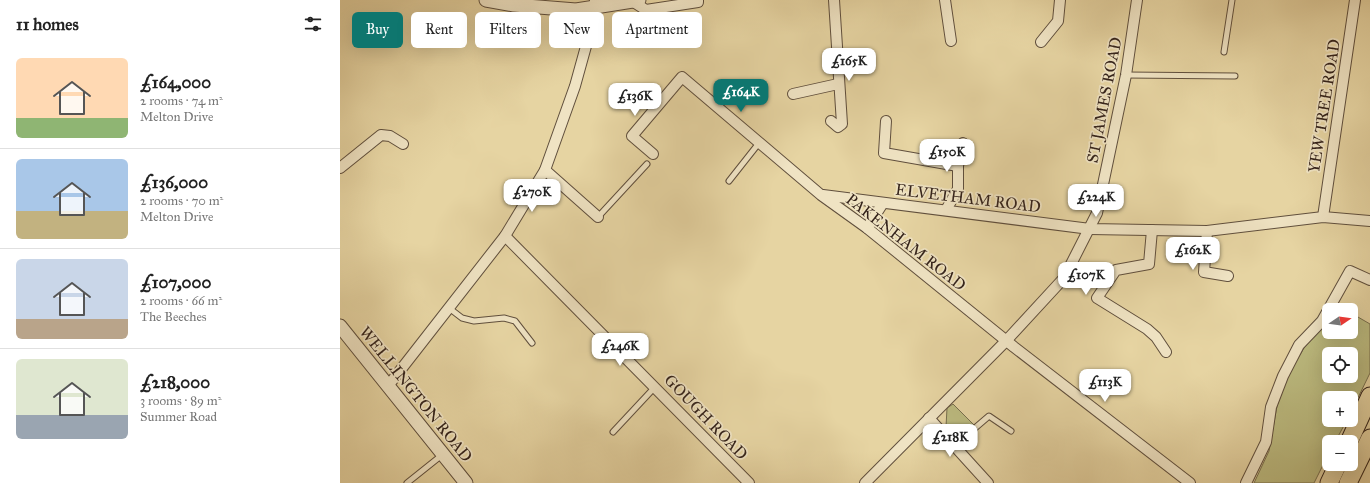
<!DOCTYPE html>
<html lang="en">
<head>
<meta charset="utf-8">
<style>
	body { margin:0; font-family:"IM FELL Great Primer",serif; background:#f6f6f6; color:#222; height:100vh; display:flex; flex-direction:column; font-size:15px; white-space:nowrap }
	* { box-sizing:border-box; margin:0 }
	p { font-size:13px; color:#767676 }
	.icon { flex:none; width:22px; height:22px; fill:none; stroke:currentColor; stroke-width:2; stroke-linecap:round; stroke-linejoin:round }
	.map { position:relative; flex:1; overflow:hidden }
	.sheet { display:flex; flex-direction:column; background:#fff; width:340px }
	.sheet>* { flex:none }
	.banner { position:absolute; left:12px; top:12px; width:380px; height:36px; display:flex; gap:8px }
	.needle { width:26px; rotate:77deg }
	.tools { position:absolute; left:982px; top:303px; display:grid; gap:8px }
	.tools a { display:grid; place-items:center; width:36px; height:36px; border-radius:6px; background:#fff; box-shadow:0 4px 16px #0002; font-size:20px }
	.price { position:absolute; translate:-50% -34px; padding:0 9px; border-radius:8px; background:#fff; color:#222; font-size:13px; line-height:26px; filter:drop-shadow(0 1px 2px #0008) }
	.price::after { content:''; position:absolute; left:50%; top:24px; width:12px; height:9px; margin-left:-6px; background:inherit; clip-path:polygon(0 0,100% 0,50% 100%) }
	.price.active { background:#0f766e; color:#fff }
	ul { padding:0; list-style:none }
	li { display:flex; align-items:center; gap:12px; height:100px; padding:0 16px }
	li+li { border-top:1px solid #e0e0e0 }
	li span { display:grid; place-items:center; flex:none; width:112px; height:80px; border-radius:6px; color:#555 }
	li>.icon { margin-inline-start:auto }
	span .icon { width:48px; height:48px; fill:#fffc; stroke-width:1 }
	li b { font-size:17px }
	h2 { display:flex; justify-content:space-between; align-items:center; height:48px; padding:0 16px; font-size:17px }
	.tag { padding:0 14px; border-radius:6px; background:#fff; box-shadow:0 4px 16px #0002; font-size:14px; line-height:36px }
	.tag.active { background:#0f766e; color:#fff }
	main { display:flex; flex:1; min-height:0 }
	.map>svg:first-child { display:block }
</style>
</head>
<body>
<main>
<section class="sheet">
<h2>11 homes<svg class="icon" aria-label="filters" viewBox="0 0 24 24"><path d="M4 7h16M4 17h16"/><circle cx="9" cy="7" r="2"/><circle cx="15" cy="17" r="2"/></svg></h2>
<ul>
<li><span style="background:linear-gradient(#ffd9b3 75%,#8fb573 0)"><svg class="icon" aria-label="home" viewBox="0 0 24 24"><path d="M3 11l9-7 9 7M6 9v11h12V9"/></svg></span><div><b>£164,000</b><p>2 rooms · 74 m²</p><p>Melton Drive</p></div></li>
<li><span style="background:linear-gradient(#a9c7e8 65%,#c2b280 0)"><svg class="icon" aria-label="home" viewBox="0 0 24 24"><path d="M3 11l9-7 9 7M6 9v11h12V9"/></svg></span><div><b>£136,000</b><p>2 rooms · 70 m²</p><p>Melton Drive</p></div></li>
<li><span style="background:linear-gradient(#c9d6e8 75%,#b9a48a 0)"><svg class="icon" aria-label="home" viewBox="0 0 24 24"><path d="M3 11l9-7 9 7M6 9v11h12V9"/></svg></span><div><b>£107,000</b><p>2 rooms · 66 m²</p><p>The Beeches</p></div></li>
<li><span style="background:linear-gradient(#dfe7d0 70%,#9aa5b1 0)"><svg class="icon" aria-label="home" viewBox="0 0 24 24"><path d="M3 11l9-7 9 7M6 9v11h12V9"/></svg></span><div><b>£218,000</b><p>3 rooms · 89 m²</p><p>Summer Road</p></div></li>
</ul>
</section>
<div class="map">
<svg width="1030" height="483" viewBox="0 0 1030 483">
	<rect width="100%" height="100%" fill="#e6d4a2"/>
	<filter id="stains"><feTurbulence type="fractalNoise" baseFrequency=".005" numOctaves="4"/><feColorMatrix values="0 0 0 0 .2 0 0 0 0 .09 0 0 0 0 .02 0 0 0 .5 -.17"/></filter>
	<radialGradient id="worn" r=".72"><stop offset=".6" stop-color="#630" stop-opacity="0"/><stop offset="1" stop-color="#630" stop-opacity=".3"/></radialGradient>
	<g fill="#bcbb80" stroke="#786f4e" fill-rule="evenodd">
		<path d="M1011,313L1030,324V373L1011,412V398H989V420H1007L995,442H989V453L974,483H914L929,451L937,406L948,375L964,348L989,315V332H1011ZM989,354H1011V376H989Z"/>
		<path d="M613,404L634,425L617,440L606,427L607,408Z"/>
	</g>
	<g fill="none" stroke-linecap="round" stroke-linejoin="round">
		<g stroke="#604f3d" stroke-width="7">
			<g id="service">
				<path d="M884,52L892,0"/>
				<path d="M786,75L895,76"/>
				<path d="M389,181L419,143"/>
				<path d="M258,217L307,164"/>
				<path d="M109,308L122,318L134,321L164,318L175,321L192,343"/>
				<path d="M273,432L315,387"/>
				<path d="M614,446L649,416L671,431"/>
				<path d="M67,483L102,455"/>
			</g>
		</g>
		<g stroke="#604f3d" stroke-width="12">
			<g id="minor">
				<path d="M605,0L611,41"/>
				<path d="M292,1L306,10L358,2V0"/>
				<path d="M701,42L718,21L720,0"/>
				<path d="M453,94L498,84"/>
				<path d="M491,121L498,127L502,124L494,0"/>
				<path d="M546,121L544,153L618,166"/>
				<path d="M313,154L292,136L342,77L481,195L527,228L674,347L850,483"/>
				<path d="M0,168L41,135L50,136L63,144"/>
				<path d="M205,170L258,217"/>
				<path d="M483,195L750,229L867,231L983,217L1030,221"/>
				<path d="M606,210L618,189V166L623,143"/>
				<path d="M983,217L1015,0"/>
				<path d="M527,228L543,203"/>
				<path d="M812,230L809,264L776,270L757,298L807,329L816,337L826,352"/>
				<path d="M867,231L864,272L888,276"/>
				<path d="M165,236L409,483"/>
				<path d="M48,386L165,236L205,170L235,86L253,21L255,0"/>
				<path d="M589,418L648,483"/>
				<path d="M525,483L666,341L724,278L757,213L786,75L797,0"/>
				<path d="M906,483L926,442L931,407L943,376L959,345L982,321L1010,271L1030,280"/>
			</g>
		</g>
		<g stroke="#604f3d" stroke-width="15">
			<g id="tertiary">
				<path d="M146,0L174,5L236,10L299,0"/>
				<path d="M0,326L126,483"/>
			</g>
		</g>
		<g stroke="#34231b" stroke-width="19">
			<g id="trunk">
				<path d="M1009,442L1030,396"/>
				<path d="M989,483L998,464"/>
				<path d="M1008,483L1030,438"/>
			</g>
		</g>
		<use href="#service" stroke="#efe3c3" stroke-width="5"/>
		<use href="#minor" stroke="#efe3c3" stroke-width="10"/>
		<use href="#tertiary" stroke="#efe3c3" stroke-width="13"/>
		<use href="#trunk" stroke="#e6d4a2" stroke-width="17"/>
	</g>
	<g text-anchor="middle" dominant-baseline="central" stroke-width="3.5" stroke-linejoin="round" paint-order="stroke">
		<g font-size="16" fill="#34231b" stroke="#efe3c3">
			<text transform="translate(764 100) rotate(-79)">ST JAMES ROAD</text>
			<text transform="translate(984 106) rotate(-81)">YEW TREE ROAD</text>
			<text transform="translate(628 198) rotate(7)">ELVETHAM ROAD</text>
			<text transform="translate(566 242) rotate(38)">PAKENHAM ROAD</text>
			<text transform="translate(76 394) rotate(51)">WELLINGTON ROAD</text>
			<text transform="translate(366 417) rotate(46)">GOUGH ROAD</text>
		</g>
	</g>
	<rect width="100%" height="100%" filter="url(#stains)"/>
	<rect width="100%" height="100%" fill="url(#worn)"/>
</svg>
<div class="tools">
<a><svg class="needle" viewBox="-14 -14 28 28"><path d="M0-13l5 13h-10z" fill="#e53935"/><path d="M0 13l5-13h-10z" fill="#767676"/></svg></a>
<a><svg class="icon" aria-label="locate" viewBox="0 0 24 24"><circle cx="12" cy="12" r="6"/><path d="M12 2v4M12 18v4M2 12h4M18 12h4"/></svg></a>
<a>+</a>
<a>−</a>
</div>
<b class="price" style="left:509px;top:82px">£165K</b>
<b class="price active" style="left:401px;top:113px">£164K</b>
<b class="price" style="left:295px;top:117px">£136K</b>
<b class="price" style="left:607px;top:173px">£150K</b>
<b class="price" style="left:192px;top:213px">£270K</b>
<b class="price" style="left:756px;top:218px">£224K</b>
<b class="price" style="left:853px;top:271px">£162K</b>
<b class="price" style="left:746px;top:296px">£107K</b>
<b class="price" style="left:280px;top:367px">£246K</b>
<b class="price" style="left:765px;top:403px">£113K</b>
<b class="price" style="left:610px;top:458px">£218K</b>
<div class="banner">
<a class="tag active">Buy</a>
<a class="tag">Rent</a>
<a class="tag">Filters</a>
<a class="tag">New</a>
<a class="tag">Apartment</a>
</div>
</div>
</main>
</body>
</html>
